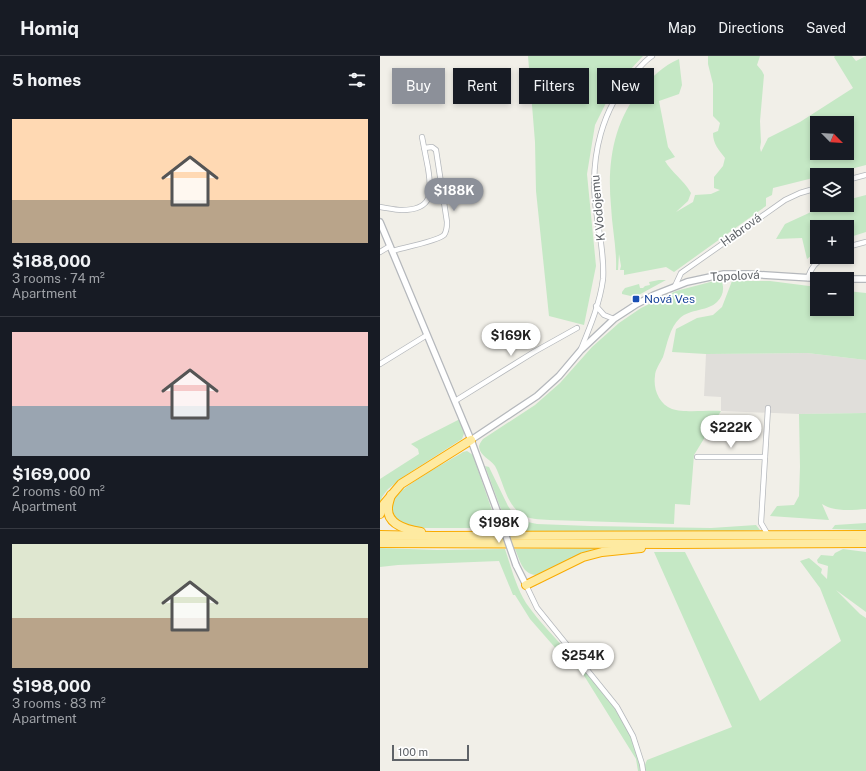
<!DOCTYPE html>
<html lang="en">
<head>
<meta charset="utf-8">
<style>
	body { margin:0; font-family:"Public Sans",sans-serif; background:#242831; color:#f1f3f6; height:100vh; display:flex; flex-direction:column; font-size:15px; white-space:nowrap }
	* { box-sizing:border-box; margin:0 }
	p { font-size:13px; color:#9ea1a6 }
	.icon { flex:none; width:22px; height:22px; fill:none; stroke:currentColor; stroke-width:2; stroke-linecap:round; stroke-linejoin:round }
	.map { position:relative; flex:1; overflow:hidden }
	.sheet { display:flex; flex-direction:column; background:#171b24; width:380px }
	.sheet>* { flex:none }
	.hud { position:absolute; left:12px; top:12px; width:380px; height:36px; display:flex; gap:8px }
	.needle { width:26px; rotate:114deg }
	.tools { position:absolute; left:430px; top:60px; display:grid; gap:8px }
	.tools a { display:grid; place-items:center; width:44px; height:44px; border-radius:0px; background:#171b24; box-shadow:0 2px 6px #0003; font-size:20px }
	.scale { position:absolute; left:12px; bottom:10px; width:77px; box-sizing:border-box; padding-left:4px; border:2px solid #5f6368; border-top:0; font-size:11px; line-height:14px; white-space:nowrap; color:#5f6368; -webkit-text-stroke:3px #fff; paint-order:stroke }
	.price { position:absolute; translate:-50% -34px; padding:0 9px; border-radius:14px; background:#fff; color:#222; font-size:13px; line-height:26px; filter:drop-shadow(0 1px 2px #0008) }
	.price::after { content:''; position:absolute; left:50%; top:24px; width:12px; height:9px; margin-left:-6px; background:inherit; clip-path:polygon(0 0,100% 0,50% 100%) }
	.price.active { background:#8c9099; color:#fff }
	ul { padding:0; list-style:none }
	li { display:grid; align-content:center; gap:8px; height:212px; padding:0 12px }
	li+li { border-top:1px solid #363941 }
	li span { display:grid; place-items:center; height:124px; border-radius:0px; color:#555 }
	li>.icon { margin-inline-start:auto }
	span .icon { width:72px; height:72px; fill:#fffc; stroke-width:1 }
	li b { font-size:17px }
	h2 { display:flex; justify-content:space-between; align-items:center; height:48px; padding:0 12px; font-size:17px }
	.pill { padding:0 14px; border-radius:0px; background:#171b24; box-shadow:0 2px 6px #0003; font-size:14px; line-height:36px }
	.pill.active { background:#8c9099; color:#fff }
	header { display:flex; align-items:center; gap:24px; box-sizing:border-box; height:56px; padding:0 20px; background:#171b24; border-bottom:1px solid #363941 }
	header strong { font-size:19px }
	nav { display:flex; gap:22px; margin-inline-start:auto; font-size:14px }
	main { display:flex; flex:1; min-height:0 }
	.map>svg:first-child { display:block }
</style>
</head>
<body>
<header>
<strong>Homiq</strong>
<nav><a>Map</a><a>Directions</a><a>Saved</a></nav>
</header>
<main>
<section class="sheet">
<h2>5 homes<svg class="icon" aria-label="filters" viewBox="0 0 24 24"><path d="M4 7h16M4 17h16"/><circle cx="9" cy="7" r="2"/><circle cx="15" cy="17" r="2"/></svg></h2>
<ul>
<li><span style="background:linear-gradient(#ffd9b3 65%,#b9a48a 0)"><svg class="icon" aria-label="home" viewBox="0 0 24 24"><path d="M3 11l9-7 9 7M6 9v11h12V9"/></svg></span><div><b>$188,000</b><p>3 rooms · 74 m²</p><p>Apartment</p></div></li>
<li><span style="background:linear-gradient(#f6c9c9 60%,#9aa5b1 0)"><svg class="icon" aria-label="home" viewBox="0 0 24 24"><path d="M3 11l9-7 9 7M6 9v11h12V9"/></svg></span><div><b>$169,000</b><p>2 rooms · 60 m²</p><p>Apartment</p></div></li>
<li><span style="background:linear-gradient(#dfe7d0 60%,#b9a48a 0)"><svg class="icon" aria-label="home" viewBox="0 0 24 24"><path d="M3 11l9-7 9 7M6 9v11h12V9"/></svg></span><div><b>$198,000</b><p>3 rooms · 83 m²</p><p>Apartment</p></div></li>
</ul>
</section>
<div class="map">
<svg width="486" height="715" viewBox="0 0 486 715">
	<rect width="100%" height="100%" fill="#f1efe8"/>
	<path fill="#e0deda" d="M427,297L486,304V357L419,358L341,355V341L324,340L326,298Z"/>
	<g fill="#c5e8c5" fill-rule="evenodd">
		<path d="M148,0H263L234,31L215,69L207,118L216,210L204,269L169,260L156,135L155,86Z"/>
		<path d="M328,0H380L377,9L382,15L384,19L380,65L381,86L380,92L381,96L388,82L420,66L473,32L454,1L455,0H472L476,5L486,0V109L447,119H437V121L393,132L392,139L386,142V150L294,216L286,211L244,219V214H240L241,210L239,198L238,214H236C237,193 232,172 231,150C227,108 233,66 261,33C273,20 283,10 299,3L302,29L299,38L279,45L288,91L295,101L285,105C292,117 303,123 311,137L308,145L296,156L313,146L315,139L331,138L340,134L334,132V121L343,110L345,102C339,94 333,88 333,77L338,75L340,67L333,60V28L328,8ZM437,67H467V97H437Z"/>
		<path d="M486,139V176L467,182V171H437V195L427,203L422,182L396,183L405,168L442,151L450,149H467V144Z"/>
		<path d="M279,224H286L255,241L242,238V236L245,232L259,228L260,232H263L265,230L270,229L269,226Z"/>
		<path d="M338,224H341C345,232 343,240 337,246C328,255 310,253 300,262C290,271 287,288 283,301C280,307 275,314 275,320C273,333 279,348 292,353C303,357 328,354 341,355L314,399L310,449L295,448L294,468L170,464C159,463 148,464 140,457C126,447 123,425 115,410C110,403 100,400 99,391C99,388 101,386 103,383L155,349L180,327L212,291L239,267L261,252L296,235Z"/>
		<path d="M352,225H390L437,231V253H467V235L486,237V304L427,297L326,298L292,296L296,273L317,262L333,259L342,251Z"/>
		<path d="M486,357V453C472,454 454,456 442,448L449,464L390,460L397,450L414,449L419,440L420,411L419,358Z"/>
		<path d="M80,363L85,375L82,383L26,419L8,433L2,441L0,449V423L39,398L38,393L31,388Z"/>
		<path d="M87,395L93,399L119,475L93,472H30L13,462C12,456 11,452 12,446C17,432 69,405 83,396Z"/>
		<path d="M105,410L109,411L128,450L135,460L143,465L157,468L210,470L331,472L376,469L380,474L350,475H129Z"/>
		<path d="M486,467V474L452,473L455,469Z"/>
		<path d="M0,492L57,494L125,493C131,511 136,531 146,547C181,597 256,650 260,715H258L256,703L203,618L178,595L150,563L135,539H133L119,505L18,509L0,511Z"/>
		<path d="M219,492L198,500L156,519C142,518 140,504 135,493Z"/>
		<path d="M463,493L486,496V556L456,534L480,558L486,562V715H265L264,711L267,704L352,671L274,496H305L380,645L461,585L440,532L420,505L429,502L442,513L441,517L447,523L448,510L438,507L437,504L441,499L453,500L455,497Z"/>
	</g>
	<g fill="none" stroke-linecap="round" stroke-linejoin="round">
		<g stroke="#b5b8bc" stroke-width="6">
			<g id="minor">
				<path d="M467,124L486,119"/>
				<path d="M0,151C7,152 15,154 22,154C53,154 52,137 48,112C46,102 44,91 42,81"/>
				<path d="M467,191L486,186"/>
				<path d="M12,195C22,192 58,185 64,179C67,175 67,171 67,166L56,94L52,91L44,92"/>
				<path d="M0,196L10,190"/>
				<path d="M428,222C431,211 436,207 444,201"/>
				<path d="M295,230L301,217L405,144L420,137L437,132"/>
				<path d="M216,250L224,259L234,263"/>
				<path d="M201,293C210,271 220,247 223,223C225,196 217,170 215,144C211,99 222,54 252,19C259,13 264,5 272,0"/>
				<path d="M0,308L47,279"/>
				<path d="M75,345L154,296L197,272"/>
				<path d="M388,352L381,467L388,479"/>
				<path d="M317,401H385"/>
				<path d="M146,529L157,552L237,651L253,680L262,708L263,715"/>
			</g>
		</g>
		<g stroke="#b5b8bc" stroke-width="8">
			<g id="tertiary">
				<path d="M0,166L91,384L119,460"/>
				<path d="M467,223H486"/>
				<path d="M91,384L157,340L179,320L201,294L234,263L257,248L274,239L307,226L344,218H368L448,223"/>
				<path d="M136,509L146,529"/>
			</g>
		</g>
		<g stroke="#f9ab00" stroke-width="10">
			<g id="trunk">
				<path d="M11,439C10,443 8,448 8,452C7,469 27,474 41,476"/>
				<path d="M0,458L4,448L21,428L91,384"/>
				<path d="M0,479L53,480L486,479"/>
				<path d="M0,487L294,488L486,487"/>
				<path d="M146,529L203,501L222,496L261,492"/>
			</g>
		</g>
		<use href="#minor" stroke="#fff" stroke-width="4.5"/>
		<use href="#tertiary" stroke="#fff" stroke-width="5.5"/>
		<use href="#trunk" stroke="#feeaa1" stroke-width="8"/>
		<g stroke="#b5b8bc" stroke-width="8" stroke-linecap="butt">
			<path id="tertiary-bridge" d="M119,460L136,509"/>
		</g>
		<use href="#tertiary-bridge" stroke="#fff" stroke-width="5.5"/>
	</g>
	<rect fill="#1a4fb4" stroke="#fff" stroke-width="1.5" x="252" y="239" width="8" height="8" rx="2"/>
	<g text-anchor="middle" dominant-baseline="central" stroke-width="3.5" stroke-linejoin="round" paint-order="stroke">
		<g font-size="12" fill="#5f6368" stroke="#fff">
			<text transform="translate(218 152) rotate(-95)">K Vodojemu</text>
			<text transform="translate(361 174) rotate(-36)">Habrová</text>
			<text transform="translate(355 220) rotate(-3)">Topolová</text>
		</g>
		<g font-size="12" fill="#164399" stroke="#fff" text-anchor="start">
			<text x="264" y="243">Nová Ves</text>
		</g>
	</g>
</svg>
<div class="tools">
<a><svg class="needle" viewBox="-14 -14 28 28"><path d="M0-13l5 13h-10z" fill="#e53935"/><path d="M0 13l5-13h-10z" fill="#9ea1a6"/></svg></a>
<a><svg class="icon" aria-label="layers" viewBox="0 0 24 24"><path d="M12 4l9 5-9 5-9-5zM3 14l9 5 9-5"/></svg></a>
<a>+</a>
<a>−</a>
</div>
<div class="scale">100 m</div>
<b class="price active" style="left:74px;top:156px">$188K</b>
<b class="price" style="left:131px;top:301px">$169K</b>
<b class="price" style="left:351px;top:393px">$222K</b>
<b class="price" style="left:119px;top:488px">$198K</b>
<b class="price" style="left:203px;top:621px">$254K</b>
<div class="hud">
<a class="pill active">Buy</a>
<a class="pill">Rent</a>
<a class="pill">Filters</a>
<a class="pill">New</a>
</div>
</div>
</main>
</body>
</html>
